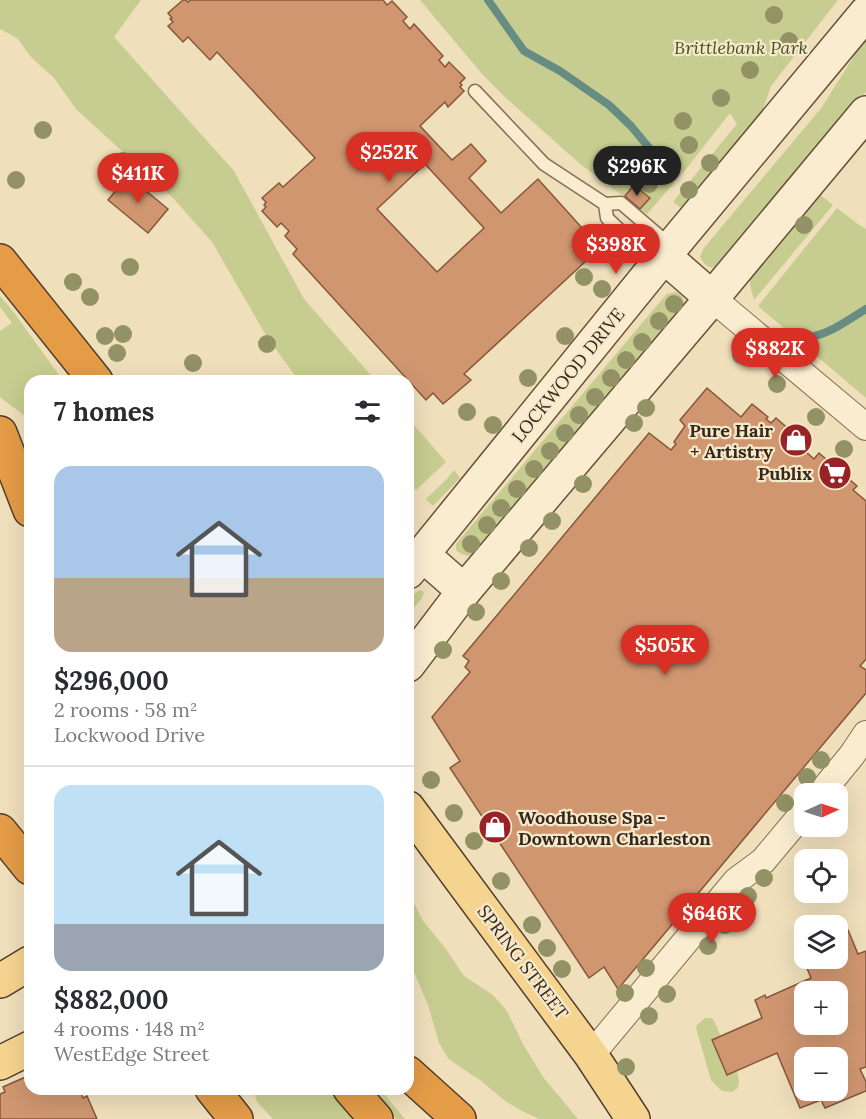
<!DOCTYPE html>
<html lang="en">
<head>
<meta charset="utf-8">
<style>
	body { margin:0; font-family:Lora,serif; background:#f7f7f7; color:#2b2b33; height:100vh; display:flex; flex-direction:column; font-size:22px; white-space:nowrap }
	* { box-sizing:border-box; margin:0 }
	p { font-size:20px; color:#7c7c81 }
	.icon { flex:none; width:33px; height:33px; fill:none; stroke:currentColor; stroke-width:2; stroke-linecap:round; stroke-linejoin:round }
	.map { position:relative; flex:1; overflow:hidden }
	.drawer { position:absolute; left:24px; top:375px; width:390px; height:720px; display:flex; flex-direction:column; background:#fff; border-radius:18px; box-shadow:0 6px 24px #0002 }
	.drawer>* { flex:none }
	.needle { width:39px; rotate:87deg }
	.controls { position:absolute; left:794px; top:783px; display:grid; gap:12px }
	.controls a { display:grid; place-items:center; width:54px; height:54px; border-radius:12px; background:#fff; box-shadow:0 6px 24px #0002; font-size:30px }
	.price { position:absolute; translate:-50% -51px; padding:0 14px; border-radius:21px; background:#d93025; color:#fff; font-size:20px; line-height:39px; filter:drop-shadow(0 2px 3px #0008) }
	.price::after { content:''; position:absolute; left:50%; top:36px; width:18px; height:14px; margin-left:-9px; background:inherit; clip-path:polygon(0 0,100% 0,50% 100%) }
	.price.current { background:#222; color:#fff }
	ul { padding:0; list-style:none }
	li { display:grid; align-content:center; gap:12px; height:318px; padding:0 30px }
	li+li { border-top:2px solid #e1e1e2 }
	li span { display:grid; place-items:center; height:186px; border-radius:18px; color:#555 }
	li>.icon { margin-inline-start:auto }
	span .icon { width:108px; height:108px; fill:#fffc; stroke-width:1 }
	li b { font-size:26px }
	h2 { display:flex; justify-content:space-between; align-items:center; height:72px; padding:0 30px; font-size:26px }
	.map>svg:first-child { display:block }
</style>
</head>
<body>
<div class="map">
<svg width="866" height="1119" viewBox="0 0 866 1119">
	<rect width="100%" height="100%" fill="#efdfbb"/>
	<g fill="#c7cd90">
		<path d="M0,0H141L114,37L234,171L304,299L376,381H299L267,337L212,242L174,199L76,109L54,78L31,57L17,38L0,29Z"/>
		<path d="M420,0H838L771,86L761,115L683,209L673,202L737,124L730,113L686,169L647,214L579,163L506,98L482,74Z"/>
		<path d="M866,37V92L727,259C717,268 708,273 700,257L704,248L822,107Z"/>
		<path d="M819,194L833,205L754,300L750,285V273Z"/>
		<path d="M837,208L859,225L866,229V398L758,306Z"/>
		<path d="M676,292C683,295 685,300 685,308L477,556C468,556 462,556 456,550V544L664,297L667,294Z"/>
		<path d="M0,296L12,310L59,375H64L69,381H30V420L0,397V331L12,323L0,307Z"/>
		<path d="M408,418L446,462L416,490L408,482Z"/>
		<path d="M454,470L460,478L433,506L426,499L447,479Z"/>
		<path d="M420,590L424,592L422,598L408,615C408,603 408,597 420,590Z"/>
		<path d="M408,891L423,921L446,949L464,976L493,995L507,1011L523,1044L543,1077L578,1119H539L520,1110L504,1100L480,1080L460,1067L448,1058L439,1043L428,1005L408,958Z"/>
		<path d="M705,1018H712L714,1021L737,1072L739,1081L738,1088L732,1092L722,1091L711,1080L696,1028L697,1025Z"/>
		<path d="M253,1089H334L361,1119H273L257,1102Z"/>
		<path d="M369,1089H380L405,1119H396Z"/>
	</g>
	<g fill="none" stroke-linecap="round" stroke-linejoin="round">
		<g stroke="#678d83" stroke-width="8">
			<path d="M488,0L524,51L560,71L609,105L631,126L660,161"/>
			<path d="M809,337C830,334 848,320 866,309"/>
		</g>
	</g>
	<g fill="#cf9670" stroke="#87573a" stroke-width="1.5" fill-rule="evenodd">
		<path d="M183,0H186L188,2L191,0H383L387,5L392,1L407,17L403,21L410,29L414,24L443,56L439,60L445,67L449,62L465,78L460,83L462,85L460,87L464,91L448,107L445,102L420,126L452,160L471,144L486,161L469,178L501,213L538,179L600,248L464,374L471,380L443,404L433,393L426,400L293,254L297,249L285,236L289,231L281,223L277,227L262,211L266,207L264,205L266,202L262,198L279,183L283,187L315,158L217,52L210,60L188,37L183,42L168,26L173,22L170,19L172,18L168,13ZM425,164L484,228L437,272L377,209Z"/>
		<path d="M128,176L168,209L148,233L108,200Z"/>
		<path d="M634,185L650,198L640,209L625,196Z"/>
		<path d="M601,225L616,237L607,249L591,236Z"/>
		<path d="M707,388L741,417L752,404L768,417L766,419L771,423L776,418L807,445L804,450L814,459L819,453L857,486L853,490L866,501V659L860,666L866,670V693L618,989L604,967L589,978L450,768L460,761L432,717L470,672L465,667L469,661L463,656L649,433L671,450L676,444L674,442L685,426L680,420Z"/>
		<path d="M848,930L858,954L866,951V1067L860,1069L866,1082V1091L825,1108L821,1100L800,1108L777,1053L727,1075L712,1040L762,1018L755,1000L765,995L766,998L811,978L800,951L804,949V958H837V935ZM804,992H837V1024H804ZM804,1058H837V1090H804Z"/>
		<path d="M30,1075V1089H73V1090L79,1089L83,1098L87,1096L97,1119H0V1094L5,1092L3,1087Z"/>
	</g>
	<g fill="none" stroke-linecap="round" stroke-linejoin="round">
		<g stroke="#876f55" stroke-width="15">
			<g id="lane">
				<path d="M475,91L544,164L605,204"/>
				<path d="M655,264L607,218L605,204L621,203L671,246"/>
			</g>
		</g>
		<g stroke="#876f55" stroke-width="28">
			<g id="street">
				<path d="M712,298L866,427"/>
				<path d="M820,794L852,755L866,734"/>
				<path d="M591,1055L736,881L763,861L804,812"/>
			</g>
		</g>
		<g stroke="#685038" stroke-width="36">
			<g id="secondary">
				<path d="M664,256L712,298"/>
				<path d="M423,555L464,591"/>
				<path d="M408,572L664,256L866,13"/>
				<path d="M408,665L464,591L712,298L866,113"/>
			</g>
		</g>
		<g stroke="#543d2a" stroke-width="36">
			<g id="primary">
				<path d="M408,808L591,1055L633,1119"/>
				<path d="M0,981L30,963"/>
				<path d="M0,1063L30,1048"/>
			</g>
		</g>
		<g stroke="#543d2a" stroke-width="36">
			<g id="highway">
				<path d="M0,261L96,381"/>
				<path d="M0,433L30,510"/>
				<path d="M0,831L30,868"/>
				<path d="M408,1073L459,1119"/>
				<path d="M212,1089L236,1119"/>
				<path d="M350,1089L376,1119"/>
			</g>
		</g>
		<use href="#lane" stroke="#faeccf" stroke-width="12"/>
		<use href="#street" stroke="#faeccf" stroke-width="26"/>
		<use href="#secondary" stroke="#faeccf" stroke-width="33"/>
		<use href="#primary" stroke="#f5d490" stroke-width="33"/>
		<use href="#highway" stroke="#e49c47" stroke-width="33"/>
	</g>
	<g fill="#939266">
		<circle cx="774" cy="15" r="9"/>
		<circle cx="789" cy="41" r="9"/>
		<circle cx="750" cy="70" r="9"/>
		<circle cx="721" cy="98" r="9"/>
		<circle cx="683" cy="121" r="9"/>
		<circle cx="43" cy="130" r="9"/>
		<circle cx="689" cy="145" r="9"/>
		<circle cx="123" cy="161" r="9"/>
		<circle cx="710" cy="163" r="9"/>
		<circle cx="671" cy="171" r="9"/>
		<circle cx="16" cy="180" r="9"/>
		<circle cx="649" cy="184" r="9"/>
		<circle cx="689" cy="190" r="9"/>
		<circle cx="804" cy="225" r="9"/>
		<circle cx="130" cy="267" r="9"/>
		<circle cx="584" cy="277" r="9"/>
		<circle cx="73" cy="282" r="9"/>
		<circle cx="602" cy="289" r="9"/>
		<circle cx="90" cy="297" r="9"/>
		<circle cx="674" cy="304" r="9"/>
		<circle cx="659" cy="321" r="9"/>
		<circle cx="123" cy="334" r="9"/>
		<circle cx="105" cy="336" r="9"/>
		<circle cx="565" cy="336" r="9"/>
		<circle cx="642" cy="342" r="9"/>
		<circle cx="267" cy="344" r="9"/>
		<circle cx="117" cy="353" r="9"/>
		<circle cx="741" cy="355" r="9"/>
		<circle cx="626" cy="360" r="9"/>
		<circle cx="193" cy="363" r="9"/>
		<circle cx="528" cy="378" r="9"/>
		<circle cx="611" cy="378" r="9"/>
		<circle cx="777" cy="384" r="9"/>
		<circle cx="595" cy="397" r="9"/>
		<circle cx="646" cy="408" r="9"/>
		<circle cx="467" cy="412" r="9"/>
		<circle cx="579" cy="415" r="9"/>
		<circle cx="816" cy="417" r="9"/>
		<circle cx="634" cy="423" r="9"/>
		<circle cx="493" cy="425" r="9"/>
		<circle cx="565" cy="433" r="9"/>
		<circle cx="844" cy="449" r="9"/>
		<circle cx="550" cy="451" r="9"/>
		<circle cx="534" cy="469" r="9"/>
		<circle cx="583" cy="484" r="9"/>
		<circle cx="517" cy="489" r="9"/>
		<circle cx="501" cy="508" r="9"/>
		<circle cx="552" cy="521" r="9"/>
		<circle cx="487" cy="525" r="9"/>
		<circle cx="471" cy="544" r="9"/>
		<circle cx="529" cy="548" r="9"/>
		<circle cx="501" cy="581" r="9"/>
		<circle cx="476" cy="612" r="9"/>
		<circle cx="443" cy="650" r="9"/>
		<circle cx="821" cy="760" r="9"/>
		<circle cx="807" cy="777" r="9"/>
		<circle cx="431" cy="780" r="9"/>
		<circle cx="785" cy="803" r="9"/>
		<circle cx="454" cy="813" r="9"/>
		<circle cx="474" cy="841" r="9"/>
		<circle cx="764" cy="878" r="9"/>
		<circle cx="501" cy="881" r="9"/>
		<circle cx="748" cy="896" r="9"/>
		<circle cx="532" cy="925" r="9"/>
		<circle cx="725" cy="925" r="9"/>
		<circle cx="708" cy="946" r="9"/>
		<circle cx="547" cy="948" r="9"/>
		<circle cx="646" cy="968" r="9"/>
		<circle cx="562" cy="969" r="9"/>
		<circle cx="625" cy="993" r="9"/>
		<circle cx="667" cy="994" r="9"/>
		<circle cx="649" cy="1016" r="9"/>
		<circle cx="626" cy="1067" r="9"/>
	</g>
	<defs>
		<g id="shop-disc" transform="scale(1.725)"><circle r="9.5" fill="#982326" stroke="#f6e9cb"/><path d="M-5-2.5h2.3a2.7 3.5 0 0 1 5.4 0H5L5.5 6h-11ZM-1.5-2.5h3a1.5 2.3 0 0 0-3 0Z" fill="#fff"/></g>
		<g id="supermarket-disc" transform="scale(1.725)"><circle r="9.5" fill="#982326" stroke="#f6e9cb"/><path d="M-6-5.5h2.5l.6 2H6L4.5 2H-2.5L-4.4-4H-6ZM-1.5 3.2a1.3 1.3 0 1 0 .1 0ZM3 3.2a1.3 1.3 0 1 0 .1 0Z" fill="#fff"/></g>
	</defs>
	<g fill-rule="evenodd">
		<use href="#shop-disc" x="796" y="440"/>
		<use href="#supermarket-disc" x="835" y="473"/>
		<use href="#shop-disc" x="495" y="827"/>
	</g>
	<g text-anchor="middle" dominant-baseline="central" stroke-width="4.5" stroke-linejoin="round" paint-order="stroke">
		<g font-size="18" font-style="italic" fill="#475320" stroke="#f6e9cb">
			<text x="741" y="47">Brittlebank Park</text>
		</g>
		<g font-size="18" fill="#35271a" stroke="#f6e9cb">
			<text transform="translate(568 375) rotate(-51)">LOCKWOOD DRIVE</text>
			<text transform="translate(523 962) rotate(53)">SPRING STREET</text>
		</g>
		<g font-size="18" font-weight="bold" fill="#35271a" stroke="#f6e9cb" text-anchor="end">
			<text x="773" y="430">Pure Hair<tspan x="773" dy="21">+ Artistry</tspan></text>
			<text x="812" y="473">Publix</text>
			<text x="518" y="817" text-anchor="start">Woodhouse Spa -<tspan x="518" dy="21">Downtown Charleston</tspan></text>
		</g>
	</g>
</svg>
<div class="controls">
<a><svg class="needle" viewBox="-14 -14 28 28"><path d="M0-13l5 13h-10z" fill="#e53935"/><path d="M0 13l5-13h-10z" fill="#7c7c81"/></svg></a>
<a><svg class="icon" aria-label="locate" viewBox="0 0 24 24"><circle cx="12" cy="12" r="6"/><path d="M12 2v4M12 18v4M2 12h4M18 12h4"/></svg></a>
<a><svg class="icon" aria-label="layers" viewBox="0 0 24 24"><path d="M12 4l9 5-9 5-9-5zM3 14l9 5 9-5"/></svg></a>
<a>+</a>
<a>−</a>
</div>
<b class="price" style="left:389px;top:183px">$252K</b>
<b class="price current" style="left:637px;top:197px">$296K</b>
<b class="price" style="left:138px;top:204px">$411K</b>
<b class="price" style="left:616px;top:275px">$398K</b>
<b class="price" style="left:775px;top:379px">$882K</b>
<b class="price" style="left:665px;top:676px">$505K</b>
<b class="price" style="left:712px;top:944px">$646K</b>
<section class="drawer">
<h2>7 homes<svg class="icon" aria-label="filters" viewBox="0 0 24 24"><path d="M4 7h16M4 17h16"/><circle cx="9" cy="7" r="2"/><circle cx="15" cy="17" r="2"/></svg></h2>
<ul>
<li><span style="background:linear-gradient(#a9c7e8 60%,#b9a48a 0)"><svg class="icon" aria-label="home" viewBox="0 0 24 24"><path d="M3 11l9-7 9 7M6 9v11h12V9"/></svg></span><div><b>$296,000</b><p>2 rooms · 58 m²</p><p>Lockwood Drive</p></div></li>
<li><span style="background:linear-gradient(#bfe0f5 75%,#9aa5b1 0)"><svg class="icon" aria-label="home" viewBox="0 0 24 24"><path d="M3 11l9-7 9 7M6 9v11h12V9"/></svg></span><div><b>$882,000</b><p>4 rooms · 148 m²</p><p>WestEdge Street</p></div></li>
</ul>
</section>
</div>
</body>
</html>
